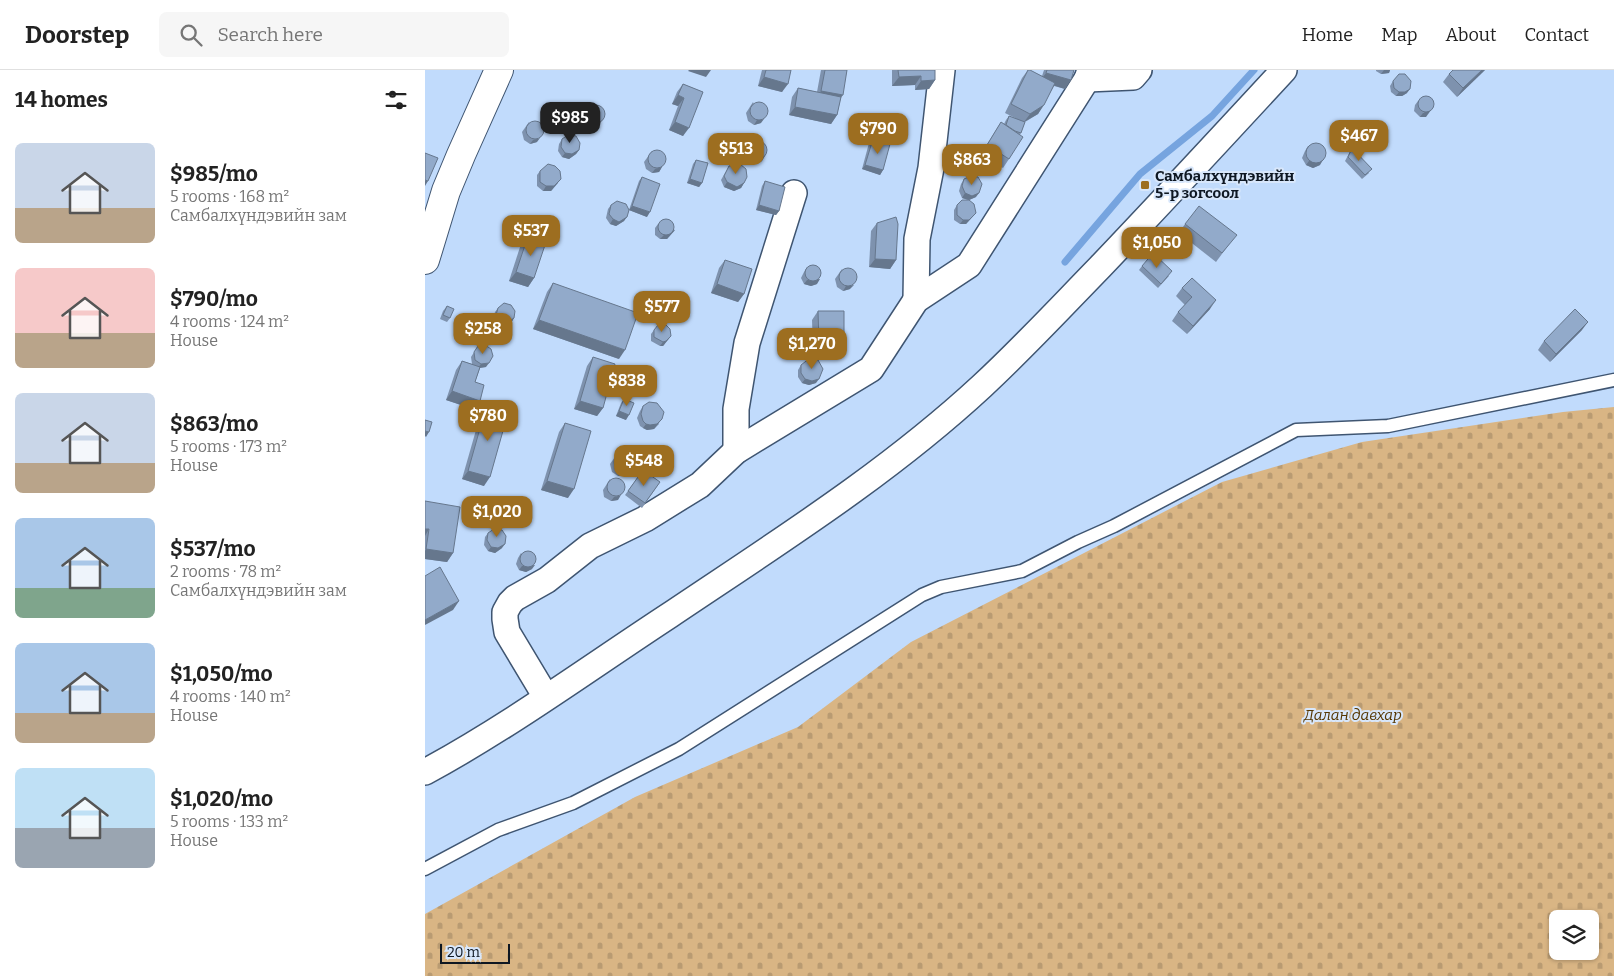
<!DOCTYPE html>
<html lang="en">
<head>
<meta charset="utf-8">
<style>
	body { margin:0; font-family:Bitter,serif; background:#f6f6f6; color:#222; height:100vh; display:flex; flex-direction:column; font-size:19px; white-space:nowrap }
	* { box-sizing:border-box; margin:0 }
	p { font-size:16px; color:#767676 }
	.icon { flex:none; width:28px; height:28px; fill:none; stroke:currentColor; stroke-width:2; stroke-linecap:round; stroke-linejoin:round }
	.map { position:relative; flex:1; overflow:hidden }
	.panel { display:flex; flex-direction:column; background:#fff; width:425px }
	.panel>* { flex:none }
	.tools { position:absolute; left:1124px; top:840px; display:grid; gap:10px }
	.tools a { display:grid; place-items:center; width:50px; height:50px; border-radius:8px; background:#fff; box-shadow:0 1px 4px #0004; font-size:25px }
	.scale { position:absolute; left:15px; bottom:12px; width:70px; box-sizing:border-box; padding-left:5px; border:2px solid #0e1722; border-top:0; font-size:14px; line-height:18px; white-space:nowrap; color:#0e1722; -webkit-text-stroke:4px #d8e7fb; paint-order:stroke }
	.price { position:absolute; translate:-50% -42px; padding:0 11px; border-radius:10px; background:#9d6e20; color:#fff; font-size:16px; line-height:32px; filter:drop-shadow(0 1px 2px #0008) }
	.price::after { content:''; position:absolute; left:50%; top:30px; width:15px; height:11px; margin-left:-8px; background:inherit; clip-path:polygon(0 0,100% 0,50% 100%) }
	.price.current { background:#222; color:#fff }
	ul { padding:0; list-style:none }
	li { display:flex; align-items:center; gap:15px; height:125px; padding:0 15px }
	li span { display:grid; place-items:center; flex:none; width:140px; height:100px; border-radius:8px; color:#555 }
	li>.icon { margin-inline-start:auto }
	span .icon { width:60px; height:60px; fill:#fffc; stroke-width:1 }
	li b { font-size:21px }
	h2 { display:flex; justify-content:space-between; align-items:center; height:60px; padding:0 15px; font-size:21px }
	header { display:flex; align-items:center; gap:30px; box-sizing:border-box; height:70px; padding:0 25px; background:#fff; border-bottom:1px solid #e0e0e0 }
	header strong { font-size:24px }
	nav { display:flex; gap:28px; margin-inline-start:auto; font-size:18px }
	.search { width:350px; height:45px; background:#f6f6f6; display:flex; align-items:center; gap:12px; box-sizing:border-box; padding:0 18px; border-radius:8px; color:#767676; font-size:19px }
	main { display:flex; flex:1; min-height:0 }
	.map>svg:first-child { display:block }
</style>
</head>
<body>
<header>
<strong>Doorstep</strong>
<div class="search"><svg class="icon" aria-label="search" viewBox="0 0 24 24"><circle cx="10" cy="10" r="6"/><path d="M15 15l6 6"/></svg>Search here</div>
<nav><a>Home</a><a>Map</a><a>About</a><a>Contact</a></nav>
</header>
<main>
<section class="panel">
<h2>14 homes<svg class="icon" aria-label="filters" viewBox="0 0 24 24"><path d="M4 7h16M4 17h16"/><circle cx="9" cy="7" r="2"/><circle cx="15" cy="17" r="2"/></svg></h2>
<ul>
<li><span style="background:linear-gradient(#c9d6e8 65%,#b9a48a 0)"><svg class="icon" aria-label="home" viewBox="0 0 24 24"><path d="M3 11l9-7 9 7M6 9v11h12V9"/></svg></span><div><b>$985/mo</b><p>5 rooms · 168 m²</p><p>Самбалхүндэвийн зам</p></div></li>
<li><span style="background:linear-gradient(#f6c9c9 65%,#b9a48a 0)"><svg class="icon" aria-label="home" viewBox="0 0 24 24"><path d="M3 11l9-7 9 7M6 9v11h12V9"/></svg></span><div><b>$790/mo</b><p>4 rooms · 124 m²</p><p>House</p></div></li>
<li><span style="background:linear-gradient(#c9d6e8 70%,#b9a48a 0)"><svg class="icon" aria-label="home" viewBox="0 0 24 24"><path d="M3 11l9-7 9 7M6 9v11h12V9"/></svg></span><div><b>$863/mo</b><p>5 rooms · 173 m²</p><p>House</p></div></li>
<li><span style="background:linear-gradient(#a9c7e8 70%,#7fa58c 0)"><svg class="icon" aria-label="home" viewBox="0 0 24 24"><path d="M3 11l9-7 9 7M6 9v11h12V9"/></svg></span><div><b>$537/mo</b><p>2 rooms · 78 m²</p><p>Самбалхүндэвийн зам</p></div></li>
<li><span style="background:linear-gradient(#a9c7e8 70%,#b9a48a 0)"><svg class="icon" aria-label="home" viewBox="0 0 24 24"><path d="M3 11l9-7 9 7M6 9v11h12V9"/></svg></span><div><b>$1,050/mo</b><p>4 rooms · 140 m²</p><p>House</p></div></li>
<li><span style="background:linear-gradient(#bfe0f5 60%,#9aa5b1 0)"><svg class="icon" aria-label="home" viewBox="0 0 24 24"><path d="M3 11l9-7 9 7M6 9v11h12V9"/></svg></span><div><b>$1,020/mo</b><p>5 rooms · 133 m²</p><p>House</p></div></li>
</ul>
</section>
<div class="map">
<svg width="1189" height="906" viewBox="0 0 1189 906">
	<defs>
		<pattern id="cemetery-stones" width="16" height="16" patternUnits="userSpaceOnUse" patternTransform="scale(1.25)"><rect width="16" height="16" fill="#d9b584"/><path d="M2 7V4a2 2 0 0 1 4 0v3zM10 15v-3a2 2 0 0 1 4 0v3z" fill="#b99b72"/></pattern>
	</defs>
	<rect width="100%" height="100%" fill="#c1dbfc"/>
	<path fill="url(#cemetery-stones)" fill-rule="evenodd" d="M1189,337V906H0V844L210,727L373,657L486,572L797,412L937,372L1138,342ZM1132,849H1165V881H1132Z"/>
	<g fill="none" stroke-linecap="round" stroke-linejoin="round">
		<path stroke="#76a4df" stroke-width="7" d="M640,192L715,104L787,46L829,0"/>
		<g stroke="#3f5571" stroke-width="15">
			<path id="service" d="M0,799L73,760L148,733L254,679L497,525L516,517L597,501L653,472L689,456L871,360L963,356L1189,310"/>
		</g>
		<g stroke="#3f5571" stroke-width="28">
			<g id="minor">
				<path d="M662,9L708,7L714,0"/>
				<path d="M491,230L492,169L506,98L517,0"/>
				<path d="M311,381V339L322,273L369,123"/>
				<path d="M121,627L82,562L80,549V542L85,533L90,528L122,510L165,476L220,449L275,415L311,381L446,299L491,230L544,195L662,9L665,0"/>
				<path d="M0,702C85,656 164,598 245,545C352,473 462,404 557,316C598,278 636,237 675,197C737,132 798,66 859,0"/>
			</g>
		</g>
		<g stroke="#3f5571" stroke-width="30">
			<path id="tertiary" d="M0,190L21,121L36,85L74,0"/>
		</g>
		<use href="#service" stroke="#fff" stroke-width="12"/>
		<use href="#minor" stroke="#fff" stroke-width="25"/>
		<use href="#tertiary" stroke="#fff" stroke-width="28"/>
	</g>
	<g fill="#7e92ae">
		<path d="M337,0H366L357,22L333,16Z"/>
		<path d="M396,0H422L412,45L406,54L364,45L367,27L373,18L392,22Z"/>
		<path d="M467,0H510V10L504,19L490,20V15L467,16Z"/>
		<path d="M603,0L617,6L619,0H649L640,19L629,16L613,44L600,52L595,65L584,89L578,98L556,84L576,52L579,54L581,50L584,46L592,49L580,43L597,8Z"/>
		<path d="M951,0H965L964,3L956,4L951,1Z"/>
		<path d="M1060,0L1032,27L1018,12L1024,4Z"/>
		<path d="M968,11L982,23L977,26H971L966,22L965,16Z"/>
		<path d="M258,14L278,22L258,66L244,60L253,36L247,34L252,22Z"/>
		<path d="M993,31L1001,47H995L989,41L990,35Z"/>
		<path d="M328,32L336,53L329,55L323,51L321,43Z"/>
		<path d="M165,36L173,57L166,58L160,54L158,47Z"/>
		<path d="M104,52L112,72L105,74L99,70L97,62Z"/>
		<path d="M137,69L154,80L151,84L144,89L137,87L133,81L134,74Z"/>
		<path d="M448,69L458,100L455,105L437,99L444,73Z"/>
		<path d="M326,74L337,91L331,94L324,91L321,85L323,79Z"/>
		<path d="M883,76L895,95L888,98L881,95L877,88L880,81Z"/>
		<path d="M927,78L944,103L937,109L920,91Z"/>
		<path d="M227,81L237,97L234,102L227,103L221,99L219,92Z"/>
		<path d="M271,90L277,113L274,117L262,113L268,94Z"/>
		<path d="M304,96L319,113L316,118L309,121L299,117L296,110Z"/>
		<path d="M115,101L133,113L126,121H118L112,116V105Z"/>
		<path d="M217,107L222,147L204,140L199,151L191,156L185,154L181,148L183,139L186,135L204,140L214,111Z"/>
		<path d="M539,109L551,127L544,130L551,143L541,154H535L529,150V140L532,135L543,130L537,128L534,121L536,114Z"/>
		<path d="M340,111L354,141L351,145L331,140L337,116Z"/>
		<path d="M452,153L471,190L465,199L444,197L446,161Z"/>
		<path d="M233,154L250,160L242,169H235L230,165V158Z"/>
		<path d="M760,154L805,173L791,192L754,163Z"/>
		<path d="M103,166L109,208L103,217L84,211L96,174Z"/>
		<path d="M300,190L319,224L313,232L286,223L294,198Z"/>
		<path d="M717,196L744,206L733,218L714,200Z"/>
		<path d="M382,197L392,214L386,216L379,214L376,208L379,202Z"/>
		<path d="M417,199L425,219L418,221L412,217L410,209Z"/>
		<path d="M128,213L194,289L108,259L122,222Z"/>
		<path d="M757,218L785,239L762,264L747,251L753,242L760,235L751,226Z"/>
		<path d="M22,236L25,248L22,252L15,249L18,241Z"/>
		<path d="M73,238L89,248L86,253L80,257L72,255L68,249L70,242Z"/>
		<path d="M393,241L419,272L413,280L388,281L387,250Z"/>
		<path d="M229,260L246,266L238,276H235L226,271V264Z"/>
		<path d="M1157,260L1125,292L1113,280L1119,271Z"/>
		<path d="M53,276L61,297L55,298L50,312L55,331L48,339L21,330L31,300L37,291L47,294L46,287Z"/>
		<path d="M168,287L178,338L172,346L149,339L162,296Z"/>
		<path d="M376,295L391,313L384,315L377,313L373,307V300Z"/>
		<path d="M199,329L201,350L191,346L196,333Z"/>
		<path d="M218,336L234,354L229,359L222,360L218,358L215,356L212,348L215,341Z"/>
		<path d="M61,337L59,416L37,409L55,346Z"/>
		<path d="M140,353L143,428L116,420L134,362Z"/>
		<path d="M192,384L200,404L193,406L187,402L185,394Z"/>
		<path d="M218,400L235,412L217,438L200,425Z"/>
		<path d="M185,409L193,430L186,431L179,427L178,420Z"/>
		<path d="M0,431L28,483L22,492L0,489Z"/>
		<path d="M63,463L77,478L70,483L63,481L59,475L60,467Z"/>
		<path d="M96,483L107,499L101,502L94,500L91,494L93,488Z"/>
	</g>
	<g fill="#66778d">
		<path d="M264,0H286L281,7L263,1Z"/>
		<path d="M959,0H965L964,3L956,4Z"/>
		<path d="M1057,0H1060L1032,27L1038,18Z"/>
		<path d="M621,3L646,10L640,19L615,11Z"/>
		<path d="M496,6L490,15L467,16L474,7Z"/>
		<path d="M339,7L363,14L357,22L333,16Z"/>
		<path d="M510,10L504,19L490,20L496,11Z"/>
		<path d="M985,19L982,23L977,26H971L974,22Z"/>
		<path d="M396,21L418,25L412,33L390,29Z"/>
		<path d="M253,25L259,28L253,36L247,34Z"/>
		<path d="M619,35L613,44L599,52L605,44Z"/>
		<path d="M1009,36L1001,47H995L998,43Z"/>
		<path d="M370,37L412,45L406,54L364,45Z"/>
		<path d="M339,49L336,53L329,55L332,50Z"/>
		<path d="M176,52L173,57L166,58L169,54Z"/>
		<path d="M250,52L264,58L258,66L244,60Z"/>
		<path d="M115,68L112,72L105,74L108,70Z"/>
		<path d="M154,80L151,84L144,89L137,87L140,83Z"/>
		<path d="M340,86L337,91L331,94L324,91L327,87Z"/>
		<path d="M898,90L895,95L888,98L881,95L884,91Z"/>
		<path d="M440,95L458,100L455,105L437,99Z"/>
		<path d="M237,97L234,102L227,103L230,99Z"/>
		<path d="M136,109L126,121H118L121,116Z"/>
		<path d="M265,109L277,113L274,117L262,113Z"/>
		<path d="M0,110L3,111L0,116Z"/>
		<path d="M302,112L319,113L316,118L309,121L299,117Z"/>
		<path d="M540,123H554L551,127L544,130L537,128Z"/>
		<path d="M334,135L354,141L351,145L331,140Z"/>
		<path d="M207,136L225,142L222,147L204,140Z"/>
		<path d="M551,143L541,154H535L538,150Z"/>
		<path d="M202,147L199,151L191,156L185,154L188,149Z"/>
		<path d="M250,160L242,169H235L239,165Z"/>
		<path d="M450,189L471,190L465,199L444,197Z"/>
		<path d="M91,202L109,208L103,217L84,211Z"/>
		<path d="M395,209L392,214L386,216L379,214L382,210Z"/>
		<path d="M292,214L319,224L313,232L286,223Z"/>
		<path d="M429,215L425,219L418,221L421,216Z"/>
		<path d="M791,230L785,239L762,264L768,256Z"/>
		<path d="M89,248L86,253L80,257L72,255L75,251Z"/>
		<path d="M114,250L200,280L194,289L108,259Z"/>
		<path d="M1163,252L1157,260L1125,292L1131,284Z"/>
		<path d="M246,266L238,276H235L238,272Z"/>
		<path d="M394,272H419L413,280L388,281Z"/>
		<path d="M64,293L61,297L53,298L56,294Z"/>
		<path d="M380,309H394L391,313L384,315L377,313Z"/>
		<path d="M27,321L55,331L48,339L21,330Z"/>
		<path d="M155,331L178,338L172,346L149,339Z"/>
		<path d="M194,341L204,345L201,350L191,346Z"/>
		<path d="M237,349L229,359L222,360L218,358L221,354Z"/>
		<path d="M0,361L4,362L1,367L0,366Z"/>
		<path d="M203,400L200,404L193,406L196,402Z"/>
		<path d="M43,401L65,407L59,416L37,409Z"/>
		<path d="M122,411L149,419L143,428L116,420Z"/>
		<path d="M196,425L193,430L186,431L189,427Z"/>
		<path d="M0,459H4L0,466Z"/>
		<path d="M80,474L77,478L70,483L63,481L66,477Z"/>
		<path d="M1,479L28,483L22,492L0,489V481Z"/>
		<path d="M110,495L107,499L101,502L94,500L97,496Z"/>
		<path d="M34,531L28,540L0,555V550Z"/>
	</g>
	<g fill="#92aaca" stroke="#66778d">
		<path d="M341,0H366L363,14L339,7Z"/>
		<path d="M400,0H422L418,25L396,21Z"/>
		<path d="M473,0H510V10L496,11V6L474,7Z"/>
		<path d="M603,0H605L630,13L619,35L605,44L586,34Z"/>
		<path d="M622,0H649L646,10L621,3Z"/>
		<path d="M1028,0H1057L1038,18L1024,4Z"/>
		<path d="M974,4H980L986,11L985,19L980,22H974L969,18L968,11Z"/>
		<path d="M258,14L278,22L264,58L250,52L259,28L253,25Z"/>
		<path d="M373,18L416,27L412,45L370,37Z"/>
		<circle cx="1001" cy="34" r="8"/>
		<circle cx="334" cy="41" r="9"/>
		<circle cx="171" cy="44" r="9"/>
		<path d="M584,46L600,52L596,63L590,61L581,55Z"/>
		<circle cx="110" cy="60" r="9"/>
		<path d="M576,52L598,67L584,89L562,75Z"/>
		<path d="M143,65L151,66L155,73L154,80L147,84L140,83L136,77L137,69Z"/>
		<path d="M448,69L465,74L458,100L440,95Z"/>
		<circle cx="333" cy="80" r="9"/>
		<circle cx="891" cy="83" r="10"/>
		<path d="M927,78L947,99L940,105L923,87Z"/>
		<circle cx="232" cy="89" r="9"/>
		<path d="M0,83L13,88L3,111L0,110Z"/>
		<path d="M271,90L283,93L277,113L265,109Z"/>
		<path d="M123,94L130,96L135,101L136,109L129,116H121L115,112V101Z"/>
		<path d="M315,94L321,99L322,107L319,113L312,117L302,112L299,106L304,96Z"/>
		<path d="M546,106L553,107L557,114L554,123L547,126L540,123L537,116L539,109Z"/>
		<path d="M217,107L235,114L225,142L207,136Z"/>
		<path d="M340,111L360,117L354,141L334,135Z"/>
		<path d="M537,130H544L549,134L551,143L544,150H538L532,145V135Z"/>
		<path d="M192,131L201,134L204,140L202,147L194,152L188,149L184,144L186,135Z"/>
		<path d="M774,136L812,165L797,183L760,154Z"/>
		<path d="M471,147L473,154L471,190L450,189L452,153Z"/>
		<circle cx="241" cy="157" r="8"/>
		<path d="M103,166L121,172L109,208L91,202Z"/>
		<path d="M728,183L747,201L736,214L717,196Z"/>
		<path d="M300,190L327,199L319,224L292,214Z"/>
		<circle cx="388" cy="203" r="8"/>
		<circle cx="423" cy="207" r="9"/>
		<path d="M767,208L791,230L768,256L753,242L767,227L757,218Z"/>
		<path d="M128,213L213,243L200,280L114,250Z"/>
		<path d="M79,233L86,235L90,241L89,248L83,252L75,251L71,245L73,238Z"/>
		<path d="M22,236L29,239L25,248L18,245Z"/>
		<path d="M1150,239L1163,252L1131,284L1119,271Z"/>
		<path d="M393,241H419V272H394Z"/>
		<path d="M240,254L245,259L246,266L241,271L238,272L229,267V260L233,255Z"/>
		<path d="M60,275L66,279L68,286L64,293L56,294L50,290L49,282L53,276Z"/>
		<path d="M168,287L190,294L178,338L155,331Z"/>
		<path d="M385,288L393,290L398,299L394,309L387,311L380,309L376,303V295Z"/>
		<path d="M37,291L55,297L50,312L59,315L55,331L27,321Z"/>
		<path d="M199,329L209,333L204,345L194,341Z"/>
		<path d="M224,332L232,333L239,342L237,349L232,354L225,355L221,354L218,351L216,344L218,336Z"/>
		<path d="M61,337L83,343L65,407L43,401Z"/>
		<path d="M0,350L7,352L4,362L0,361Z"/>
		<path d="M140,353L166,361L149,419L122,411Z"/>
		<circle cx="198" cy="392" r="9"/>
		<path d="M218,400L235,412L220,433L203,421Z"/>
		<circle cx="191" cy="417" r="9"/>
		<path d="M0,431L35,437L28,483L1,479L4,459H0Z"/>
		<path d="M69,459L77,460L81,466L80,474L73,478L66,477L62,470L63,463Z"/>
		<circle cx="103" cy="489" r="8"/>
		<path d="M15,497L34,531L0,550V506Z"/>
	</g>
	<rect fill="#9d6e20" stroke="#d8e7fb" stroke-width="2" x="715" y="110" width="10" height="10" rx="2.5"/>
	<g text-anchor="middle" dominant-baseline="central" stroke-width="4" stroke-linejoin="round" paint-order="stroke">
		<g font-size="15" font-weight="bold" fill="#0e1722" stroke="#d8e7fb" text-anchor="start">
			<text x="730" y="106">Самбалхүндэвийн<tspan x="730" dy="17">5-р зогсоол</tspan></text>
		</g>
		<g font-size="15" font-style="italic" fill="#553600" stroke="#d8e7fb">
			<text x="928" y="645">Далан давхар</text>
		</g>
	</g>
</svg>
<div class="tools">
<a><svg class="icon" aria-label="layers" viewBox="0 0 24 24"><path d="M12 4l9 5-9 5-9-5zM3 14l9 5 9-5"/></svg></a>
</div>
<div class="scale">20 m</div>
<b class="price current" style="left:145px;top:74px">$985</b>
<b class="price" style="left:453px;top:85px">$790</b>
<b class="price" style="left:934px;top:92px">$467</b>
<b class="price" style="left:311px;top:105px">$513</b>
<b class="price" style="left:547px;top:116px">$863</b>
<b class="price" style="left:106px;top:187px">$537</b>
<b class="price" style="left:732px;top:199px">$1,050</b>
<b class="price" style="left:237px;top:263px">$577</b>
<b class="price" style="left:58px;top:285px">$258</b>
<b class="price" style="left:387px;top:300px">$1,270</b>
<b class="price" style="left:202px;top:337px">$838</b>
<b class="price" style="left:63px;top:372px">$780</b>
<b class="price" style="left:219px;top:417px">$548</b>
<b class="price" style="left:72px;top:468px">$1,020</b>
</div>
</main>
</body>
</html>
